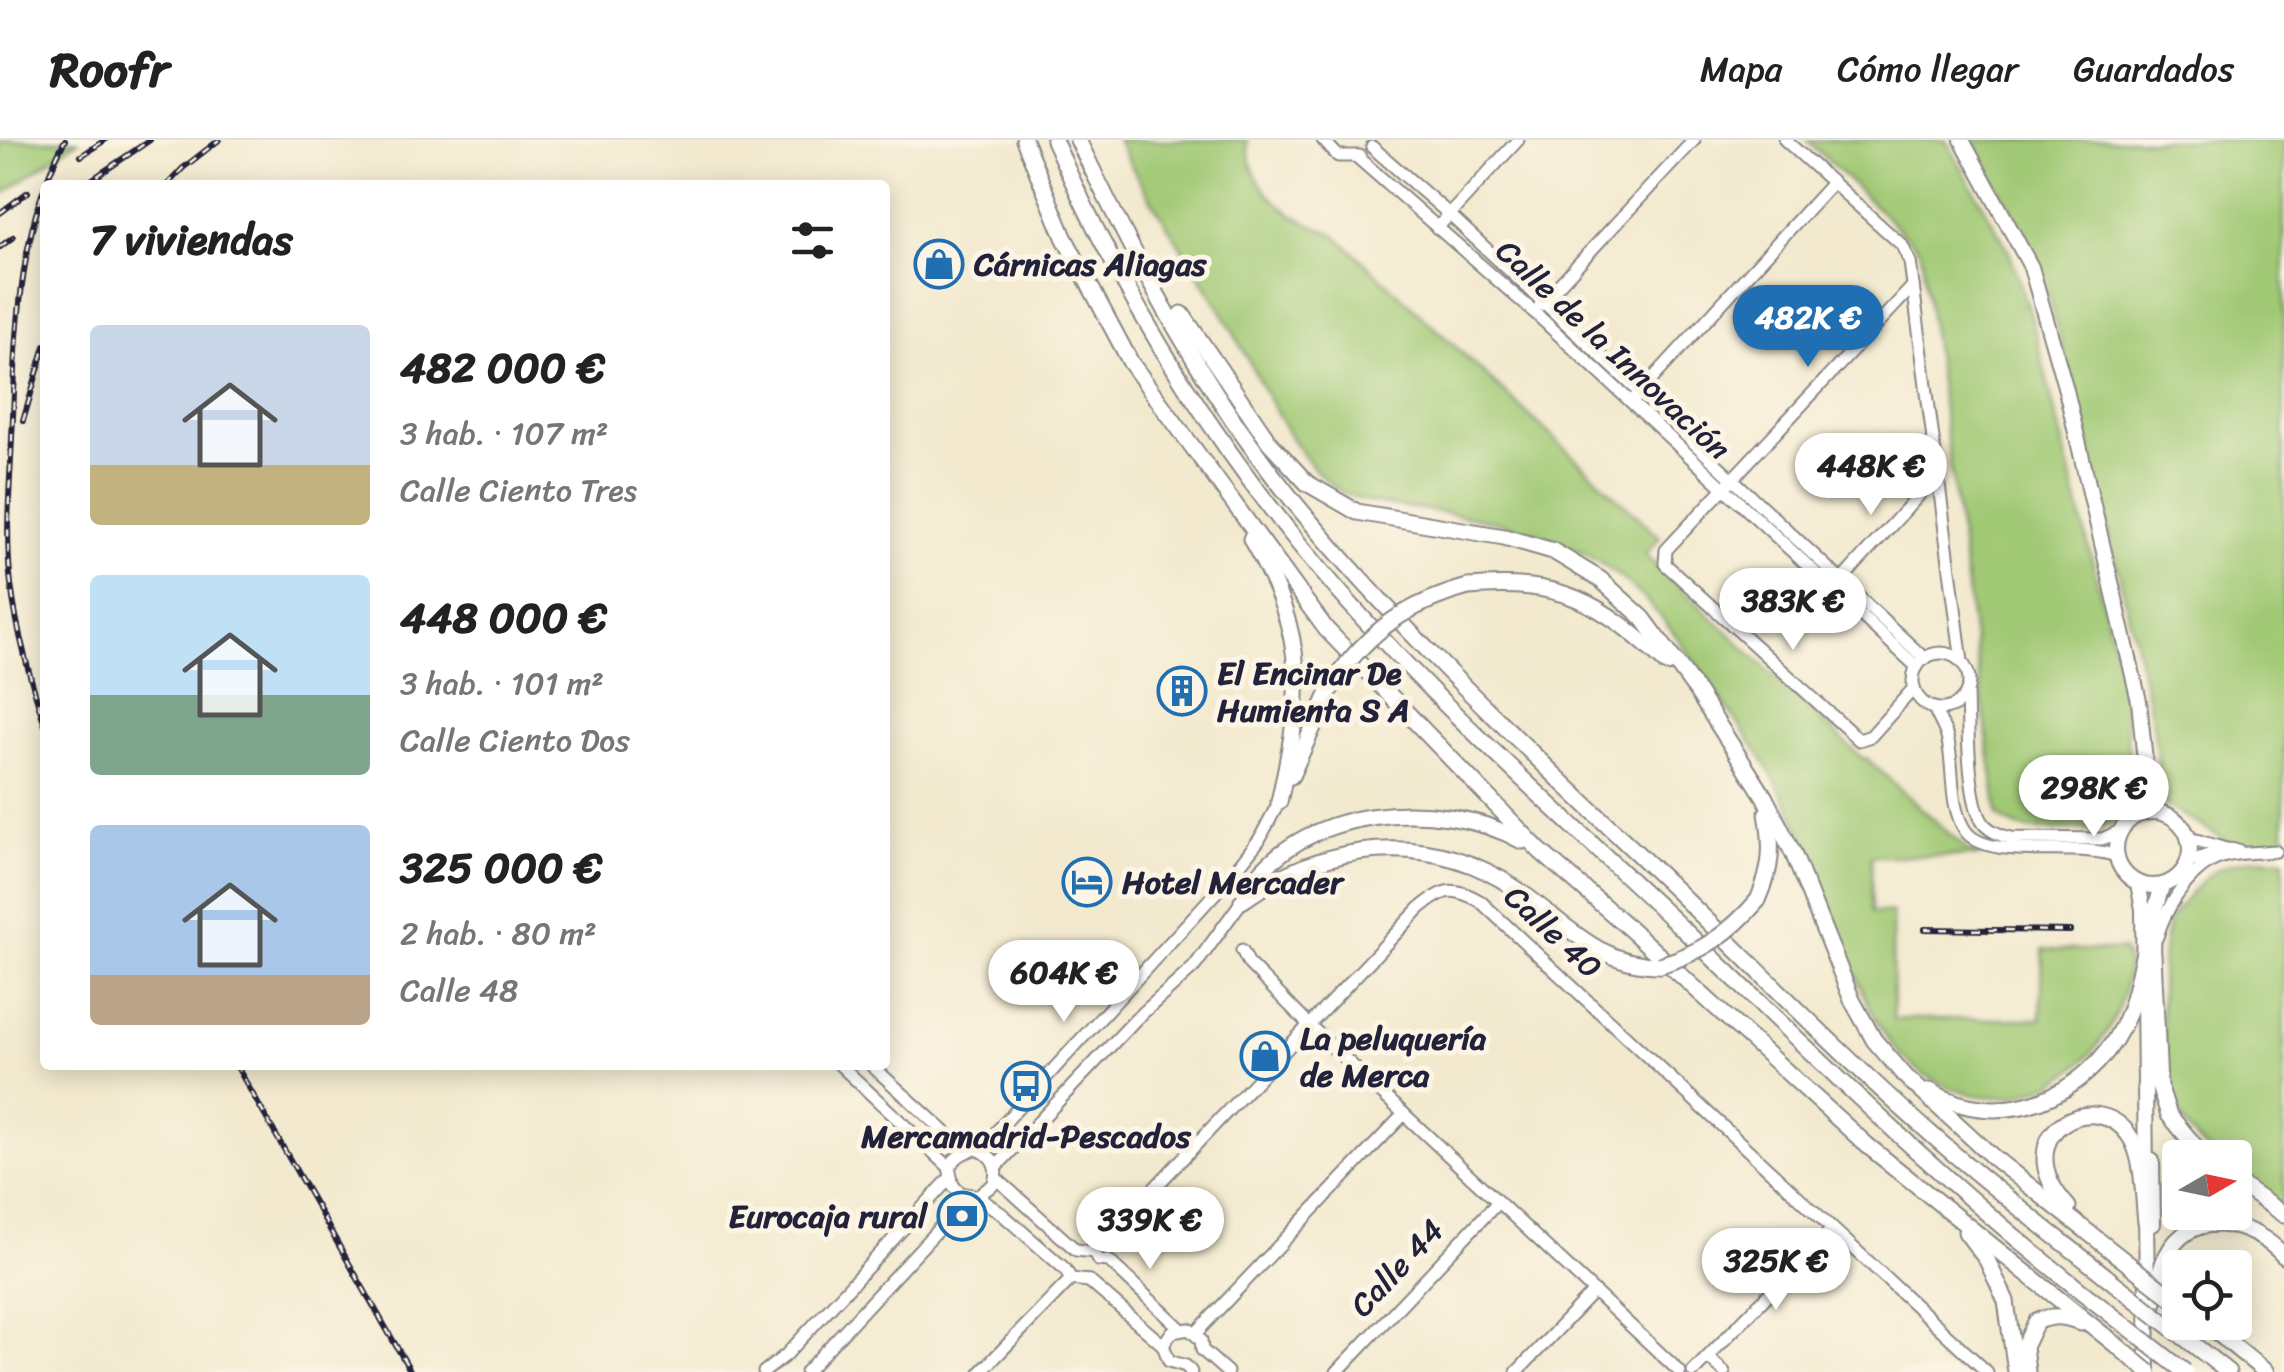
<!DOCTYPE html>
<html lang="es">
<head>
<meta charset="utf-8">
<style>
	body { margin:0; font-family:Sriracha,sans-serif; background:#f6f6f6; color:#222; height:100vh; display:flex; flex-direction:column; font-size:38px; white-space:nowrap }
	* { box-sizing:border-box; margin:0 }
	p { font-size:32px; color:#767676 }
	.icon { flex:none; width:55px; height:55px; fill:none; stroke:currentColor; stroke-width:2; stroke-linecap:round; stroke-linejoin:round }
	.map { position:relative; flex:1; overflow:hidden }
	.drawer { position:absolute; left:40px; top:40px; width:850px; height:890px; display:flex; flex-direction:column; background:#fff; border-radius:10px; box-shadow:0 5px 25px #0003 }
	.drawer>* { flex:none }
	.needle { width:65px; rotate:81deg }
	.fabs { position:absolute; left:2162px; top:1000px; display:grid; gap:20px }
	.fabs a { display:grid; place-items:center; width:90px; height:90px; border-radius:10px; background:#fff; box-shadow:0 5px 25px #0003; font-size:50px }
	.price { position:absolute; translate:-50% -85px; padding:0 22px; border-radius:35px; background:#fff; color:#222; font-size:32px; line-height:65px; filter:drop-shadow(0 2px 5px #0008) }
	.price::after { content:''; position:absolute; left:50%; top:60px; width:30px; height:22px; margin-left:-15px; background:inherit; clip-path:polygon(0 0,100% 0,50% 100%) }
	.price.current { background:#1f6fb2; color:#fff }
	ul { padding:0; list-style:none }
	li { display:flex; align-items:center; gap:30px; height:250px; padding:0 50px }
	li span { display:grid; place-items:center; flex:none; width:280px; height:200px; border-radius:10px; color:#555 }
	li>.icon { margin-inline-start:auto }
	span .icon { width:120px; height:120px; fill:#fffc; stroke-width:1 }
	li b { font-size:42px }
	h2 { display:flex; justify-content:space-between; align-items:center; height:120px; padding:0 50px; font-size:42px }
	header { display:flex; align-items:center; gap:60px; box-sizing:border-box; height:140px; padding:0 50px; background:#fff; border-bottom:2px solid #e0e0e0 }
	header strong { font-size:48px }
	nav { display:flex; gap:55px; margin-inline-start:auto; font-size:35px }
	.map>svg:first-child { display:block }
</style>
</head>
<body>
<header>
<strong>Roofr</strong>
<nav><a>Mapa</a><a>Cómo llegar</a><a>Guardados</a></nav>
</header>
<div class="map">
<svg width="2284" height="1232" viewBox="0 0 2284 1232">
	<rect width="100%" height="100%" fill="#fcf5e5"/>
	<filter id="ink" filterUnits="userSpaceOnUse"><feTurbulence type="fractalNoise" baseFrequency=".01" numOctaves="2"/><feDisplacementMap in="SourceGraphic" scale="20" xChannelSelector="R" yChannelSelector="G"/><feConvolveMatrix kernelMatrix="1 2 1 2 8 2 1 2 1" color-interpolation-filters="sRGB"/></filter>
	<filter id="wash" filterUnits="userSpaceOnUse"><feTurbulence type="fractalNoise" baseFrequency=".0048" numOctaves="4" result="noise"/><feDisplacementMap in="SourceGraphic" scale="40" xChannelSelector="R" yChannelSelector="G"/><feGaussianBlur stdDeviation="2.25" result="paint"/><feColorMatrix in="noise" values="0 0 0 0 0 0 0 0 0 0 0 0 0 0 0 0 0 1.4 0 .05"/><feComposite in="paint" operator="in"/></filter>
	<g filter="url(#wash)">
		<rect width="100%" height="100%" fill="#f2e9ce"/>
		<g fill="#a1c975" stroke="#627658" stroke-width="2.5">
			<path d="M0,0H78L0,56Z"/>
			<path d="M1117,0H1247C1249,51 1290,79 1334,94L1660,397L1645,415L1863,619L1866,618L1968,711L1982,716H1871L1872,772L1892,773L1893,879H2041L2043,810H2123C2130,822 2127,835 2124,849C2112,897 2080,936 2032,951C1985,967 1934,949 1900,914C1875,888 1861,847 1848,814C1826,758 1807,697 1777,644C1751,597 1716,554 1686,510C1618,410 1542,386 1427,370C1398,366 1359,365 1334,347C1290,316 1252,221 1222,172C1187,114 1148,60 1117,0Z"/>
			<path d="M1807,0H1946L2009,111L2030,172L2124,548L2129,623L2131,627H2138C2145,684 2111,689 2064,690C2038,690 2019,694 1998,675L1921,111Z"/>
			<path d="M1970,0H2284V705L2230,703L2163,663L2153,583L2136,505L2080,270L2040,129L2015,75Z"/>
			<path d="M2257,718L2284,719V1066L2235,1031V1018L2217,1017C2206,1009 2192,997 2185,985C2161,944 2154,827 2169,782C2172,773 2181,765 2187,758C2211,729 2220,725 2257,718Z"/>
		</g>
	</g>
	<g filter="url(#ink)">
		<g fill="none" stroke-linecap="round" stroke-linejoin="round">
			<g stroke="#8a8684" stroke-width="15">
				<g id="minor">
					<path d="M1323,0L1338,16H1360"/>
					<path d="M1785,0L1902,105L1910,122L1962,522"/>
					<path d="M1372,7L1449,74L1925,519"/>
					<path d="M1357,17L1534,172L1917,527"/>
					<path d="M1437,88L1518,0"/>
					<path d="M1913,146L1666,410L1665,424L1859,600L1871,596L1914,548"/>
					<path d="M1540,165L1694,0"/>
					<path d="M1635,258L1831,44"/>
					<path d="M1838,444L1940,332"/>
					<circle cx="1941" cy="541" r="28"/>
					<path d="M1967,551C1968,581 1967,662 1984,684C1990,691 2003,697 2012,698L2102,699L2120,691"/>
					<path d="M1934,568C1938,578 1944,587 1947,597C1955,626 1948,664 1965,690C1986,723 2079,701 2116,716"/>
					<path d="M2189,698L2226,709L2238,710"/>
					<path d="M2189,722L2222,710"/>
					<path d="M2157,797C2164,771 2187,734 2212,721C2229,712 2256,713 2275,711"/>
					<path d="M1242,810L1249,824L1310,886L1680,1232"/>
					<path d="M840,925L949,1027"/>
					<path d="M871,925L965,1010"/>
					<path d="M976,1009C993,1014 1000,1028 993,1045L977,1056"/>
					<path d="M996,1027L1135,880L1194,827L1242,761"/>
					<path d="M996,1038L1076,1110L1094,1112L1098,1120L1109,1121L1181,1189"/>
					<path d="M1094,1112L1420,768C1445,748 1452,746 1480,761L1987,1232"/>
					<path d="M1089,1141L1071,1139L1065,1129L1002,1074L977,1056L961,1053L953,1046L949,1027C959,1011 970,1012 985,1004L1230,737L1259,700L1279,662"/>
					<path d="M1089,1141L1163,1205"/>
					<path d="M1196,1193L1404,974"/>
					<path d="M1163,1205L1172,1192L1189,1189L1201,1200L1202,1210L1227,1232"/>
					<path d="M1163,1205L1169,1221L1186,1226L1191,1232"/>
					<path d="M1708,1217L1724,1232"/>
					<path d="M764,1232L786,1215L950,1038"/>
					<path d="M806,1232L969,1056"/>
					<path d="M981,1232L1071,1139"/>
					<path d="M1337,1232L1498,1062"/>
					<path d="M1517,1232L1593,1152"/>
					<path d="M1693,1232L1832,1089"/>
				</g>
			</g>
			<g stroke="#8a8684" stroke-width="18">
				<g id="major">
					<path d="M1962,0L2031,127L2066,250L2139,561L2150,672"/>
					<circle cx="2153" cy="709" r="37"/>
					<path d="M2138,744L2143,769L2146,1033"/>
					<path d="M2153,819L2154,773L2162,746"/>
					<path d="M2152,1021L2153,1084"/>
					<path d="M2146,1074L2148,1232"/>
				</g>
			</g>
			<g stroke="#8a8684" stroke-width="19">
				<g id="highway">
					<path d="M1024,0L1064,97L1131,223L1326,489L1540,711L1629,788L1868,1006L2116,1205"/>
					<path d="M1054,0C1125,162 1220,314 1336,448C1443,571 1568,680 1686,792C1825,926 1963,1062 2117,1179"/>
					<path d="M1078,0C1137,123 1207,256 1294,362C1405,497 1534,615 1660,735C1750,821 1837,912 1931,994C1989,1046 2052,1093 2113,1142"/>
					<path d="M1182,174L1270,303L1307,343L1357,372L1504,397L1553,411L1601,440L1643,478L1696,550L1764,656L1793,713L1852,860L1874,900L1905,936L1994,1018L2117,1115"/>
					<path d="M1251,399C1309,500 1303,553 1279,662"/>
					<path d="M1468,447C1561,439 1600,461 1667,524"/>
					<path d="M1291,636L1334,541"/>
					<path d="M1246,753C1297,665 1439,655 1522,701"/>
					<path d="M1758,760C1772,729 1773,707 1767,673"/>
					<path d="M1242,761C1324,702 1428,689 1515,748C1564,781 1596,825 1660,825"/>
					<path d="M2153,814L2159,945L2169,975L2205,1018"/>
					<path d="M1930,951C2001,993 2087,957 2122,887C2134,864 2138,837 2144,812"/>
					<path d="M2235,1041L2284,1075"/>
					<path d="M2068,1067C1999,991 2104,940 2134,1004C2144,1026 2143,1058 2146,1082"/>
					<path d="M1966,1092L1987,1120L2006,1161L2016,1232"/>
					<path d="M2154,1162C2157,1148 2159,1130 2166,1117C2191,1066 2252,1081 2284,1116"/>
					<path d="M2204,1182L2266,1232"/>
					<path d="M2190,1202L2228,1232"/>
					<path d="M2027,1232L2024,1207L2036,1182C2053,1175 2064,1175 2081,1183"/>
				</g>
			</g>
			<use href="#minor" stroke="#fff" stroke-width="11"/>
			<use href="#major" stroke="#fff" stroke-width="14"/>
			<use href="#highway" stroke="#fff" stroke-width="15"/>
			<g stroke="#22223b" stroke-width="6">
				<g id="rail">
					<path d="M81,16L105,0"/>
					<path d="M84,45L150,0"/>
					<path d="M167,45L183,28L219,0"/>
					<path d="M0,73L28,52"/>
					<path d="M0,107L13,97"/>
					<path d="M23,281L45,206"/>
					<path d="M45,585C30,538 17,493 11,444C5,396 10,346 12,298C17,195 16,93 65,0"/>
					<path d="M1925,789L2070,791"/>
					<path d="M236,925L411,1232"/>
				</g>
			</g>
			<use href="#rail" stroke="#fcf5e5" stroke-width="2.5" stroke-dasharray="8" stroke-linecap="butt"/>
			<g stroke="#8a8684" stroke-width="19" stroke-linecap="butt">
				<g id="highway-bridge">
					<path d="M1334,541C1371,489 1407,464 1468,447"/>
					<path d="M1660,825C1701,813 1730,793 1758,760"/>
					<path d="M2117,1115L2180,1164"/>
					<path d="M2113,1142L2190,1202"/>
					<path d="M2117,1179L2185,1232"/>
					<path d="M2116,1205L2149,1232"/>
				</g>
			</g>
			<use href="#highway-bridge" stroke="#fff" stroke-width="15"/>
		</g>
	</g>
	<defs>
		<g id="shop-ring" transform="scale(2.5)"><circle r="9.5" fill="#fcf5e5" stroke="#1f6fb2" stroke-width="1.5"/><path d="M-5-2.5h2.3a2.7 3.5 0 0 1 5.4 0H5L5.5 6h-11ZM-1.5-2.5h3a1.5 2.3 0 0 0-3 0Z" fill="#1f6fb2"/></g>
		<g id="building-ring" transform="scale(2.5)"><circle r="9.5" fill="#fcf5e5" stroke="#1f6fb2" stroke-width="1.5"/><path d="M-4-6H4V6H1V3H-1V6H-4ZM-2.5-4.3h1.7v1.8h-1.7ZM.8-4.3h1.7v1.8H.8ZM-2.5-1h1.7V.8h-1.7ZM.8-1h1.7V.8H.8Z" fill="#1f6fb2"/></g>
		<g id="hotel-ring" transform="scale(2.5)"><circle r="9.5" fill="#fcf5e5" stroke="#1f6fb2" stroke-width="1.5"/><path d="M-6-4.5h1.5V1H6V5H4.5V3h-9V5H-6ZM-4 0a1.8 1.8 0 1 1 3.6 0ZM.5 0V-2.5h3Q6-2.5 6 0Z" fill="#1f6fb2"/></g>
		<g id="bus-ring" transform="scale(2.5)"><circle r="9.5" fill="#fcf5e5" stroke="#1f6fb2" stroke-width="1.5"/><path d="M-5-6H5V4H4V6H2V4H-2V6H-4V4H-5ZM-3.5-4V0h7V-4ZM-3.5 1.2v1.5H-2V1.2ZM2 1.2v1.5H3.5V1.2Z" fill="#1f6fb2"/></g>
		<g id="bank-ring" transform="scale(2.5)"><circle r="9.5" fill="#fcf5e5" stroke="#1f6fb2" stroke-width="1.5"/><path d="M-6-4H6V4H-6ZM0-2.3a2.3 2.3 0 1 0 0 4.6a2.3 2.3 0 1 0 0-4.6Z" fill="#1f6fb2"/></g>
	</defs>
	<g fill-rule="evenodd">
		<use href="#shop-ring" x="939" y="124"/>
		<use href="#building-ring" x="1182" y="551"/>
		<use href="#hotel-ring" x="1087" y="742"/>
		<use href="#shop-ring" x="1265" y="916"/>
		<use href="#bus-ring" x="1026" y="946"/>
		<use href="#bank-ring" x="962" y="1076"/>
	</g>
	<g text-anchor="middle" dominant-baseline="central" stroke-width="10" stroke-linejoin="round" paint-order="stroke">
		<g font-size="32" font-weight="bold" fill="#22223b" stroke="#fcf5e5" text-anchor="start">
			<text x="974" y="124">Cárnicas Aliagas</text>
			<text x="1217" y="533">El Encinar De<tspan x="1217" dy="37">Humienta S A</tspan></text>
			<text x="1122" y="742">Hotel Mercader</text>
			<text x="1300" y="898">La peluquería<tspan x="1300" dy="37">de Merca</tspan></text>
			<text x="1026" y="996" text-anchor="middle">Mercamadrid-Pescados</text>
			<text x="927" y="1076" text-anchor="end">Eurocaja rural</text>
		</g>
		<g font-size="32" fill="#22223b" stroke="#fcf5e5">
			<text transform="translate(1613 210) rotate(43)">Calle de la Innovación</text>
			<text transform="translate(1553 792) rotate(43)">Calle 40</text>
			<text transform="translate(1397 1128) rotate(-47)">Calle 44</text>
		</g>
	</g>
</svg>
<div class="fabs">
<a><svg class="needle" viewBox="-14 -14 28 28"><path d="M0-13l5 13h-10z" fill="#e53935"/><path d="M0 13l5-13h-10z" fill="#767676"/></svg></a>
<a><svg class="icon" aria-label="locate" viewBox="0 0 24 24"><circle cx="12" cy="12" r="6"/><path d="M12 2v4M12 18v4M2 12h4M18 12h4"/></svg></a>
</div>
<b class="price current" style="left:1808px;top:230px">482K €</b>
<b class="price" style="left:1871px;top:378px">448K €</b>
<b class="price" style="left:1793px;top:513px">383K €</b>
<b class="price" style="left:2094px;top:700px">298K €</b>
<b class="price" style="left:1064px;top:885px">604K €</b>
<b class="price" style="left:1150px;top:1132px">339K €</b>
<b class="price" style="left:1776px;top:1173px">325K €</b>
<section class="drawer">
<h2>7 viviendas<svg class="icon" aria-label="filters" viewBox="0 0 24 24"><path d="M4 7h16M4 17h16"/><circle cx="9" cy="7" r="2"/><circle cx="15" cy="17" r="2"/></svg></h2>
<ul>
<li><span style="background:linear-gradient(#c9d6e8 70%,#c2b280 0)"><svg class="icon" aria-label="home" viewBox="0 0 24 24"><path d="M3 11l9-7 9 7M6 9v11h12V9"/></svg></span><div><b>482 000 €</b><p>3 hab. · 107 m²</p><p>Calle Ciento Tres</p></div></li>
<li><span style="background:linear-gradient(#bfe0f5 60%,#7fa58c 0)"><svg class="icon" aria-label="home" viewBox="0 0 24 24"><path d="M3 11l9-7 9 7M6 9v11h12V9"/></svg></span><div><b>448 000 €</b><p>3 hab. · 101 m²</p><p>Calle Ciento Dos</p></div></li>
<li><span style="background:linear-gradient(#a9c7e8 75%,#b9a48a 0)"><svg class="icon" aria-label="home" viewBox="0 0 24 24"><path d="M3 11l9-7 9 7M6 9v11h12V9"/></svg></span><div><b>325 000 €</b><p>2 hab. · 80 m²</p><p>Calle 48</p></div></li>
</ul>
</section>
</div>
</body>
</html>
